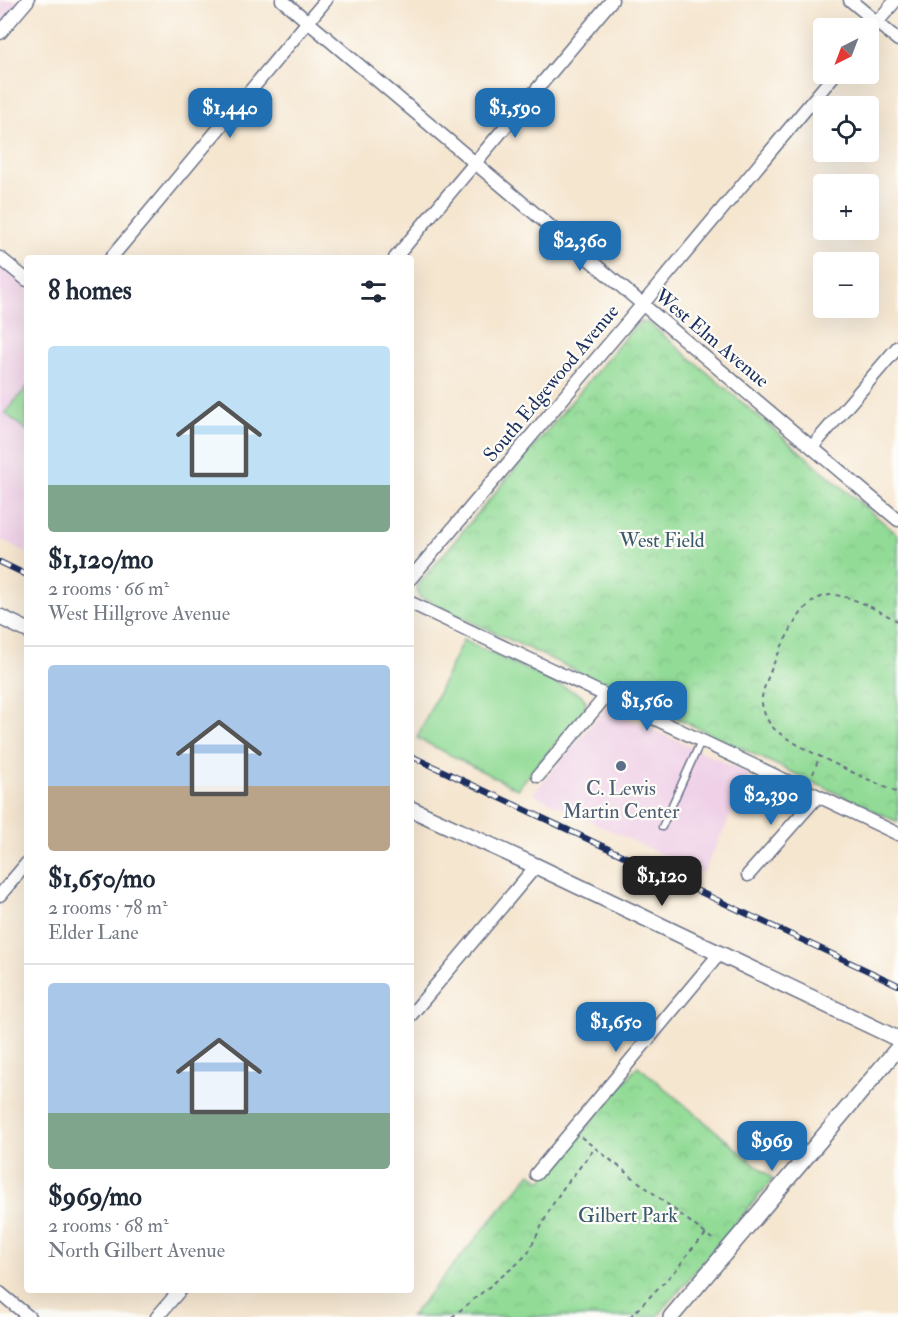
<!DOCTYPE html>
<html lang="en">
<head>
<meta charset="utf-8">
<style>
	body { margin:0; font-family:"IM FELL Double Pica",serif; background:#f6f6f7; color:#1f2937; height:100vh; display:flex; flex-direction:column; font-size:22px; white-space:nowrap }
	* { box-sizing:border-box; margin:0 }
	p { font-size:20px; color:#747a83 }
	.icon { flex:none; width:33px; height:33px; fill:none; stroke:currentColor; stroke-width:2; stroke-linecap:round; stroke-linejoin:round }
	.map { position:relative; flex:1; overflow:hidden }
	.side { position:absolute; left:24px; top:255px; width:390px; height:1038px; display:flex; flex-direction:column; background:#fff; border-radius:6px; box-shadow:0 6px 24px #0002 }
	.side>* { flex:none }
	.needle { width:39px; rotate:222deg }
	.fabs { position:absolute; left:813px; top:18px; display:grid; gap:12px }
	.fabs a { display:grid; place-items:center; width:66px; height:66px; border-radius:6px; background:#fff; box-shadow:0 6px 24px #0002; font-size:30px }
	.price { position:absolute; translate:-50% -51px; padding:0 14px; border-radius:12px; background:#1f6fb2; color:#fff; font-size:20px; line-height:39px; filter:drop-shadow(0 2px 3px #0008) }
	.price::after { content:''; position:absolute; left:50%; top:36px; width:18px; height:14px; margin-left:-9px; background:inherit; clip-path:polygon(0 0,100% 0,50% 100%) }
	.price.selected { background:#222; color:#fff }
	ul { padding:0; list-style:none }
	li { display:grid; align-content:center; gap:12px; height:318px; padding:0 24px }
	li+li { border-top:2px solid #e0e1e3 }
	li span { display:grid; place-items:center; height:186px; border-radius:6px; color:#555 }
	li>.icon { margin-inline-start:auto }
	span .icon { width:108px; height:108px; fill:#fffc; stroke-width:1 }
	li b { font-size:26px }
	h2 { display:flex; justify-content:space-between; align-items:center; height:72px; padding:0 24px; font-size:26px }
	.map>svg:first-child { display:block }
</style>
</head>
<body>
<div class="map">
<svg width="898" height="1317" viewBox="0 0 898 1317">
	<defs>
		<pattern id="park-crowns" width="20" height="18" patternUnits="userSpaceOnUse" patternTransform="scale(1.5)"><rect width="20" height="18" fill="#92db96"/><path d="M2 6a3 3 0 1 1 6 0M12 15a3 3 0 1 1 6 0" fill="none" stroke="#7dbc84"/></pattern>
	</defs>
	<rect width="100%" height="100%" fill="#fdfcf7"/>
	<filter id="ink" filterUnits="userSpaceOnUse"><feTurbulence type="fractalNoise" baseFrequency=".0167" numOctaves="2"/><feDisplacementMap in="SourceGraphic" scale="12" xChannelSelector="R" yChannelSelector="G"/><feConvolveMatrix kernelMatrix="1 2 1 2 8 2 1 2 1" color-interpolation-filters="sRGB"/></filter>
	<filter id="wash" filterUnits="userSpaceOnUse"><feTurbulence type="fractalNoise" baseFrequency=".008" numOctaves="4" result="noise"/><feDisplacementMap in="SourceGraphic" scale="24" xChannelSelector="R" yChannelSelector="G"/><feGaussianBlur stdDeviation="1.35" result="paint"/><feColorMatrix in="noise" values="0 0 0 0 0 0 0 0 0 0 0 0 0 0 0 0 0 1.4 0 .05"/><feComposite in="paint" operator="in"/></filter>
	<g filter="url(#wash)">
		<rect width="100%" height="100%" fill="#f5e6d0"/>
		<g fill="#efd0e7">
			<path d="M0,0H23L0,27Z"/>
			<path d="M0,262L27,285V553L0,539Z"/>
			<path d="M606,708L750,774L703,874L533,794Z"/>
		</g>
		<g fill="#92db96" stroke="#56857a" stroke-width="1.5">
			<path d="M27,387V431L5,413Z"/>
			<path d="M463,640L581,695L586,701L584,710L517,789L417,738Z"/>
		</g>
		<g fill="url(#park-crowns)" stroke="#56857a" stroke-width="1.5">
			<path d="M642,322L650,324L898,535V822L419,597L417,586L634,327Z"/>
			<path d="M638,1066L773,1179L657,1317H410L531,1173L541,1181Z"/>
		</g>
	</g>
	<g filter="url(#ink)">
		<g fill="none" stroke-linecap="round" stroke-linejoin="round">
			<g stroke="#676f86" stroke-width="9">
				<path id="service" d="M662,827L701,741"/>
			</g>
			<g stroke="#676f86" stroke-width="15">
				<g id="minor">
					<path d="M282,0L898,520"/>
					<path d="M850,0L898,40"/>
					<path d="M0,33L28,0"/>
					<path d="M868,33L896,0"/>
					<path d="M0,258L27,280"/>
					<path d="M111,258L326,0"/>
					<path d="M395,258L612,0"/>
					<path d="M813,446L898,347"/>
					<path d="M411,578L642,305L835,74"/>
					<path d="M411,603L898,834"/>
					<path d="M538,776L606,696"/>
					<path d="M748,875L817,797"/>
					<path d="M0,895L27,863"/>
					<path d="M411,1015L536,866"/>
					<path d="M536,1174L720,953"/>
					<path d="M0,1293L29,1317"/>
					<path d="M157,1317L180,1290"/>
				</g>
			</g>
			<g stroke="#676f86" stroke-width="18">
				<g id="tertiary">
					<path d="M0,617L27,630"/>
					<path d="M411,809L536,866L898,1039"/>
					<path d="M671,1317L898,1048"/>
				</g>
			</g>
			<g stroke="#676f86" stroke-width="2" stroke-dasharray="4.5 4.5" stroke-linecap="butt">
				<path d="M898,621C880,612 850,594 830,595C819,596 809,603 803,611C792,622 763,682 762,698C761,706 765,716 770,724C782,743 873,781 898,793"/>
				<path d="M813,774L820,755"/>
				<path d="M581,1137L716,1242"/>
				<path d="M452,1317L517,1264L528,1253L551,1207L564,1187L595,1148"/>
				<path d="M630,1317L677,1269L689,1252L706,1234"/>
			</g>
			<use href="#service" stroke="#fff" stroke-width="6"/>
			<use href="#minor" stroke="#fff" stroke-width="12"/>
			<use href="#tertiary" stroke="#fff" stroke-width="15"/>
			<g stroke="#1b2f5e" stroke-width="6">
				<g id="rail">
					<path d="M0,562L27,575"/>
					<path d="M411,756L898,985"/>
				</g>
			</g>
			<use href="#rail" stroke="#fdfcf7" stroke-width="4" stroke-dasharray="11" stroke-linecap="butt"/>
		</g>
	</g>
	<circle fill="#5c6f8a" stroke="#fdfcf7" stroke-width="2" cx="621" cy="766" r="6"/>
	<g text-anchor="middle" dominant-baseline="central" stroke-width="4.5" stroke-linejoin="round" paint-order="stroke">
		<g font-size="20" fill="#1b2f5e" stroke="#fdfcf7">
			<text transform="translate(712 338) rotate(40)">West Elm Avenue</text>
			<text transform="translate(551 383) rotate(-50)">South Edgewood Avenue</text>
		</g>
		<g font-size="20" fill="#395a6c" stroke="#fdfcf7">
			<text x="662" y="540">West Field</text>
			<text x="628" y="1215">Gilbert Park</text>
		</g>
		<g font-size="20" fill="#4e5e75" stroke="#fdfcf7">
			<text x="621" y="788">C. Lewis<tspan x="621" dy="23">Martin Center</tspan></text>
		</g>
	</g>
</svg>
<div class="fabs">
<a><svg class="needle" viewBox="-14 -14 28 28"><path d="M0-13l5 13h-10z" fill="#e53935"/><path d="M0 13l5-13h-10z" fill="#747a83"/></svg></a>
<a><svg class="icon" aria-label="locate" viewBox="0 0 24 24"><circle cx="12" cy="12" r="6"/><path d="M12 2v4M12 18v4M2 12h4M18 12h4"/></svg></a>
<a>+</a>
<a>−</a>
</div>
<b class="price" style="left:230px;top:139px">$1,440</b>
<b class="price" style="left:515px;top:139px">$1,590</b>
<b class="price" style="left:580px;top:272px">$2,360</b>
<b class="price" style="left:647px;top:732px">$1,560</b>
<b class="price" style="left:771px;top:826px">$2,390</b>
<b class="price selected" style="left:662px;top:907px">$1,120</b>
<b class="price" style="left:616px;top:1053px">$1,650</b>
<b class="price" style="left:772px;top:1172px">$969</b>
<section class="side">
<h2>8 homes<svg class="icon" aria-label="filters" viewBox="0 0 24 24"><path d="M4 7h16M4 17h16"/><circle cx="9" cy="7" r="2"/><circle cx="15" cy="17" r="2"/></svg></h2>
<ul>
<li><span style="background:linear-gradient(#bfe0f5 75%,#7fa58c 0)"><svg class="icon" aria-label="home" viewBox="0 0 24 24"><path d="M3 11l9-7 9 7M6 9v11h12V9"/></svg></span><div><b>$1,120/mo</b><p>2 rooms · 66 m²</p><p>West Hillgrove Avenue</p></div></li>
<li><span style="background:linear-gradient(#a9c7e8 65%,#b9a48a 0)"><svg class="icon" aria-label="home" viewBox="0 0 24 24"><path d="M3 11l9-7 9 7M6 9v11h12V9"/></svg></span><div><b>$1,650/mo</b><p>2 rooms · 78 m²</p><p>Elder Lane</p></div></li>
<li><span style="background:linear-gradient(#a9c7e8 70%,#7fa58c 0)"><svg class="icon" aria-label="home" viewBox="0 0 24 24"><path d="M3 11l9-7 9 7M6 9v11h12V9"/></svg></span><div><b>$969/mo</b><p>2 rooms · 68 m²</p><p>North Gilbert Avenue</p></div></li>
</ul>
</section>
</div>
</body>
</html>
